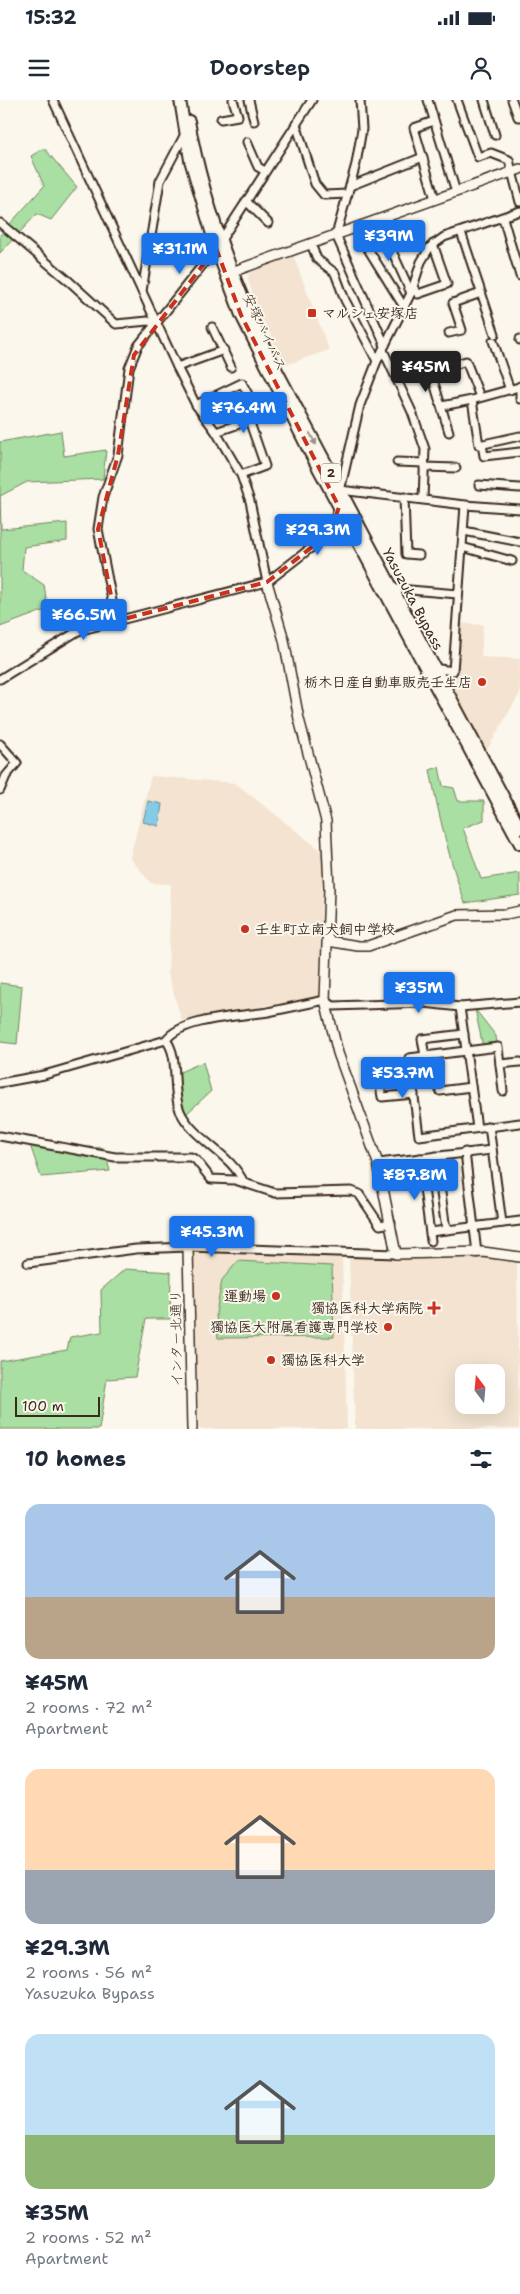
<!DOCTYPE html>
<html lang="en">
<head>
<meta charset="utf-8">
<style>
	body { margin:0; font-family:"Shantell Sans","Klee One",sans-serif; background:#f2f2f3; color:#1f2937; height:100vh; display:flex; flex-direction:column; font-size:19px; white-space:nowrap }
	* { box-sizing:border-box; margin:0 }
	p { font-size:16px; color:#747a83 }
	.icon { flex:none; width:28px; height:28px; fill:none; stroke:currentColor; stroke-width:2; stroke-linecap:round; stroke-linejoin:round }
	.map { position:relative; height:1329px; overflow:hidden }
	.drawer { display:flex; flex-direction:column; background:#fff; flex:1 }
	.drawer>* { flex:none }
	.needle { width:32px; rotate:344deg }
	.tools { position:absolute; left:455px; top:1264px; display:grid; gap:10px }
	.tools a { display:grid; place-items:center; width:50px; height:50px; border-radius:10px; background:#fff; box-shadow:0 5px 20px #0002; font-size:25px }
	.scale { position:absolute; left:15px; bottom:12px; width:85px; box-sizing:border-box; padding-left:5px; border:2px solid #3b2a1e; border-top:0; font-size:14px; line-height:18px; white-space:nowrap; color:#3b2a1e; -webkit-text-stroke:4px #fbf7ec; paint-order:stroke }
	.price { position:absolute; translate:-50% -42px; padding:0 11px; border-radius:5px; background:#1a73e8; color:#fff; font-size:16px; line-height:32px; filter:drop-shadow(0 1px 2px #0008) }
	.price::after { content:''; position:absolute; left:50%; top:30px; width:15px; height:11px; margin-left:-8px; background:inherit; clip-path:polygon(0 0,100% 0,50% 100%) }
	.price.current { background:#222; color:#fff }
	ul { padding:0; list-style:none }
	li { display:grid; align-content:center; gap:10px; height:265px; padding:0 25px }
	li span { display:grid; place-items:center; height:155px; border-radius:15px; color:#555 }
	li>.icon { margin-inline-start:auto }
	span .icon { width:90px; height:90px; fill:#fffc; stroke-width:1 }
	li b { font-size:21px }
	h2 { display:flex; justify-content:space-between; align-items:center; height:60px; padding:0 25px; font-size:21px }
	.status { display:flex; justify-content:space-between; align-items:center; height:35px; padding:0 25px; background:#fff; direction:ltr }
	.status svg { height:14px; fill:currentColor }
	header { display:flex; justify-content:space-between; align-items:center; height:65px; padding:0 25px; background:#fff; font-size:22px; font-weight:600 }
	.map>svg:first-child { display:block }
</style>
</head>
<body>
<div class="status"><b>15:32</b><svg viewBox="0 0 49 12"><path d="M0 12V9h3v3zM5 12V6h3v6zM10 12V3h3v9zM15 12V0h3v12zM26 1h20v11H26zM47 4h2v5h-2z"/></svg></div>
<header><svg class="icon" aria-label="menu" viewBox="0 0 24 24"><path d="M4 6h16M4 12h16M4 18h16"/></svg>Doorstep<svg class="icon" aria-label="person" viewBox="0 0 24 24"><circle cx="12" cy="8" r="4"/><path d="M4 21q1-7 8-7t8 7"/></svg></header>
<div class="map">
<svg width="520" height="1329" viewBox="0 0 520 1329">
	<rect width="100%" height="100%" fill="#fbf7ec"/>
	<filter id="ink" filterUnits="userSpaceOnUse"><feTurbulence type="fractalNoise" baseFrequency=".02" numOctaves="2"/><feDisplacementMap in="SourceGraphic" scale="10" xChannelSelector="R" yChannelSelector="G"/><feConvolveMatrix kernelMatrix="1 2 1 2 8 2 1 2 1" color-interpolation-filters="sRGB"/></filter>
	<g filter="url(#ink)">
		<g fill="#f3e3d0" fill-rule="evenodd">
			<path d="M293,155L329,250L285,265L256,205L248,179L249,170Z"/>
			<path d="M459,523L483,525L481,557L520,559V593L485,653L439,571H453Z"/>
			<path d="M151,676L235,683L323,752L319,896L182,921L168,874L171,784L151,783L130,758Z"/>
			<path d="M201,1151L342,1155L347,1329H199L194,1155Z"/>
			<path d="M349,1157H476L517,1159L519,1329H355ZM464,1272H496V1305H464Z"/>
		</g>
		<g fill="#a9dfa2" stroke="#728460">
			<path d="M44,48L77,87L51,120L37,114L0,153V135L44,86L31,56Z"/>
			<path d="M61,331L64,356L106,350L103,379L27,382L0,396L1,429L67,423V441L24,447L22,470L44,485L48,509L0,527V342Z"/>
			<path d="M439,667L443,686L454,688L458,701H484V720L463,728L481,779L520,773V795L465,803C449,759 439,716 430,670Z"/>
			<path d="M0,883L22,886L17,944L0,942Z"/>
			<path d="M475,909L496,936L497,944L483,947Z"/>
			<path d="M203,962L211,991L182,1018L173,975Z"/>
			<path d="M30,1045L104,1048L110,1071L41,1077Z"/>
			<path d="M238,1161L332,1166L334,1237L218,1238L216,1213L222,1180Z"/>
			<path d="M125,1169L171,1172L170,1219H146L135,1277L107,1279L99,1329H0V1261L67,1250L70,1237L102,1232L101,1190Z"/>
		</g>
		<path fill="#84cce5" stroke="#678b95" d="M148,701L162,704L159,726L143,722Z"/>
		<g fill="none" stroke-linecap="round" stroke-linejoin="round">
			<g stroke="#3b2a1e" stroke-width="11">
				<g id="street">
					<path d="M53,0L177,267L196,305L216,332L241,375L250,401L267,482"/>
					<path d="M249,0L254,21"/>
					<path d="M360,0L362,29L356,64L336,135L385,245"/>
					<path d="M428,0L456,92"/>
					<path d="M457,0L478,57L491,53L509,60L520,102"/>
					<path d="M484,0L495,35"/>
					<path d="M512,0L518,17H520"/>
					<path d="M221,19L238,16L233,0"/>
					<path d="M434,21L414,28L435,99"/>
					<path d="M296,24L315,84L324,95L348,94"/>
					<path d="M247,42L258,67L265,71"/>
					<path d="M350,86L423,57"/>
					<path d="M246,101L268,123"/>
					<path d="M503,118L520,176"/>
					<path d="M378,120L411,193"/>
					<path d="M0,123L70,182L116,224L148,221L155,223"/>
					<path d="M355,128L404,207"/>
					<path d="M461,132L495,234"/>
					<path d="M311,144L317,159L335,173L345,200L377,261L411,193L421,162L430,147L444,137L520,111"/>
					<path d="M413,187L418,194L447,184L433,144"/>
					<path d="M142,191L160,81L185,34"/>
					<path d="M212,227L231,267"/>
					<path d="M449,233L462,230L453,203L481,193"/>
					<path d="M520,239V240"/>
					<path d="M493,241L510,290"/>
					<path d="M383,250L412,312L425,349L423,399"/>
					<path d="M177,267L224,250"/>
					<path d="M520,286V299"/>
					<path d="M472,300L479,345L520,336"/>
					<path d="M196,305L242,283L251,300"/>
					<path d="M442,306L472,300L519,287"/>
					<path d="M216,332L265,315"/>
					<path d="M449,332L431,273L466,261L480,297"/>
					<path d="M482,344L484,356L520,352"/>
					<path d="M397,362L424,363"/>
					<path d="M424,367L456,368"/>
					<path d="M241,375L265,366L249,320"/>
					<path d="M479,385L520,388"/>
					<path d="M340,390L465,405L520,409"/>
					<path d="M340,391L360,305L377,261"/>
					<path d="M404,397L406,454L419,455"/>
					<path d="M464,431L520,442"/>
					<path d="M462,447L512,461"/>
					<path d="M398,489L458,494"/>
					<path d="M116,521L98,429L103,397L118,355L129,268L138,246L216,148L312,0"/>
					<path d="M433,568L453,571L465,405"/>
					<path d="M0,579L78,531L267,482L312,447L333,424L339,406"/>
					<path d="M0,644L17,663L6,676L0,690"/>
					<path d="M460,907L477,1028"/>
					<path d="M166,940C180,957 171,989 180,1011C193,1040 231,1053 244,1083"/>
					<path d="M425,956L422,939L464,934"/>
					<path d="M500,964L520,962"/>
					<path d="M377,968L382,997L414,994"/>
					<path d="M0,983L44,975L166,940C181,918 243,916 268,912C287,908 306,904 325,900L333,906L424,903L460,907L520,902"/>
					<path d="M440,991L471,987"/>
					<path d="M503,991L498,947L409,958L419,1036L520,1023"/>
					<path d="M489,1026L502,1123"/>
					<path d="M0,1036L115,1057H191L196,1060L211,1079L235,1080L275,1093L351,1091L359,1094L380,1125L391,1123"/>
					<path d="M465,1052L477,1153"/>
					<path d="M436,1056L446,1130"/>
					<path d="M420,1058L431,1141"/>
					<path d="M378,1063L492,1050"/>
					<path d="M430,1132L520,1121"/>
					<path d="M28,1163L136,1149L188,1147L396,1154"/>
				</g>
			</g>
			<g stroke="#3b2a1e" stroke-width="12">
				<g id="secondary">
					<path d="M226,174L520,69"/>
					<path d="M267,482L284,540L299,619L326,721L329,788L325,900L338,953L378,1063L396,1154L483,1152L520,1157"/>
					<path d="M328,841L358,846H368L457,815L506,814L520,811"/>
					<path d="M188,1147L192,1329"/>
				</g>
			</g>
			<g stroke="#3b2a1e" stroke-width="14">
				<g id="primary">
					<path d="M180,0L190,60L216,148L241,215L310,353L520,744"/>
					<path d="M189,21C202,96 233,179 265,248L520,728"/>
				</g>
			</g>
			<use href="#street" stroke="#fbf7ec" stroke-width="7"/>
			<use href="#secondary" stroke="#fbf7ec" stroke-width="9"/>
			<use href="#primary" stroke="#fbf7ec" stroke-width="10"/>
		</g>
		<defs><path id="oneway-solid" d="M-6-.8H1V-3.2L6.5 0L1 3.2V.8H-6Z" transform="scale(1.25)"/></defs>
		<use fill="#9b9085" href="#oneway-solid" transform="translate(313 339) rotate(62)"/>
	</g>
	<path fill="none" stroke="#c8321e" stroke-width="4" stroke-dasharray="10 6" stroke-linejoin="round" d="M216,148L241,215L339,407L333,424L312,447L267,482L116,521L98,429L118,355L134,255Z"/>
	<g fill="#c8321e" stroke="#fbf7ec" stroke-width="2">
		<rect x="307" y="208" width="10" height="10" rx="2.5"/>
		<circle cx="482" cy="582" r="5"/>
		<circle cx="245" cy="829" r="5"/>
		<circle cx="276" cy="1196" r="5"/>
		<path d="M431.5 1200.5h5v5h5v5h-5v5h-5v-5h-5v-5h5z"/>
		<circle cx="388" cy="1227" r="5"/>
		<circle cx="271" cy="1260" r="5"/>
	</g>
	<g text-anchor="middle" dominant-baseline="central" stroke-width="4" stroke-linejoin="round" paint-order="stroke">
		<rect fill="#fbf7ec" stroke="#75685c" stroke-width="1" x="321" y="363.5" width="20" height="19" rx="4"/>
		<g font-size="12" font-weight="bold" fill="#3b2a1e">
			<text x="331" y="373">2</text>
		</g>
		<g font-size="14" font-weight="bold" fill="#3b2a1e" stroke="#fbf7ec" text-anchor="end">
			<text x="322" y="213" text-anchor="start">マルシェ安塚店</text>
			<text x="472" y="582">栃木日産自動車販売壬生店</text>
			<text x="255" y="829" text-anchor="start">壬生町立南犬飼中学校</text>
			<text x="266" y="1196">運動場</text>
			<text x="423" y="1208">獨協医科大学病院</text>
			<text x="378" y="1227">獨協医大附属看護専門学校</text>
			<text x="281" y="1260" text-anchor="start">獨協医科大学</text>
		</g>
		<g font-size="14" fill="#3b2a1e" stroke="#fbf7ec">
			<text transform="translate(265 232) rotate(65)">安塚バイパス</text>
			<text transform="translate(413 499) rotate(62)">Yasuzuka Bypass</text>
			<text transform="translate(176 1238) rotate(-91)">インター北通り</text>
		</g>
	</g>
</svg>
<div class="tools">
<a><svg class="needle" viewBox="-14 -14 28 28"><path d="M0-13l5 13h-10z" fill="#e53935"/><path d="M0 13l5-13h-10z" fill="#747a83"/></svg></a>
</div>
<div class="scale">100 m</div>
<b class="price" style="left:389px;top:162px">¥39M</b>
<b class="price" style="left:180px;top:175px">¥31.1M</b>
<b class="price current" style="left:426px;top:293px">¥45M</b>
<b class="price" style="left:244px;top:334px">¥76.4M</b>
<b class="price" style="left:318px;top:456px">¥29.3M</b>
<b class="price" style="left:84px;top:541px">¥66.5M</b>
<b class="price" style="left:419px;top:914px">¥35M</b>
<b class="price" style="left:403px;top:999px">¥53.7M</b>
<b class="price" style="left:415px;top:1101px">¥87.8M</b>
<b class="price" style="left:212px;top:1158px">¥45.3M</b>
</div>
<section class="drawer">
<h2>10 homes<svg class="icon" aria-label="filters" viewBox="0 0 24 24"><path d="M4 7h16M4 17h16"/><circle cx="9" cy="7" r="2"/><circle cx="15" cy="17" r="2"/></svg></h2>
<ul>
<li><span style="background:linear-gradient(#a9c7e8 60%,#b9a48a 0)"><svg class="icon" aria-label="home" viewBox="0 0 24 24"><path d="M3 11l9-7 9 7M6 9v11h12V9"/></svg></span><div><b>¥45M</b><p>2 rooms · 72 m²</p><p>Apartment</p></div></li>
<li><span style="background:linear-gradient(#ffd9b3 65%,#9aa5b1 0)"><svg class="icon" aria-label="home" viewBox="0 0 24 24"><path d="M3 11l9-7 9 7M6 9v11h12V9"/></svg></span><div><b>¥29.3M</b><p>2 rooms · 56 m²</p><p>Yasuzuka Bypass</p></div></li>
<li><span style="background:linear-gradient(#bfe0f5 65%,#8fb573 0)"><svg class="icon" aria-label="home" viewBox="0 0 24 24"><path d="M3 11l9-7 9 7M6 9v11h12V9"/></svg></span><div><b>¥35M</b><p>2 rooms · 52 m²</p><p>Apartment</p></div></li>
</ul>
</section>
</body>
</html>
